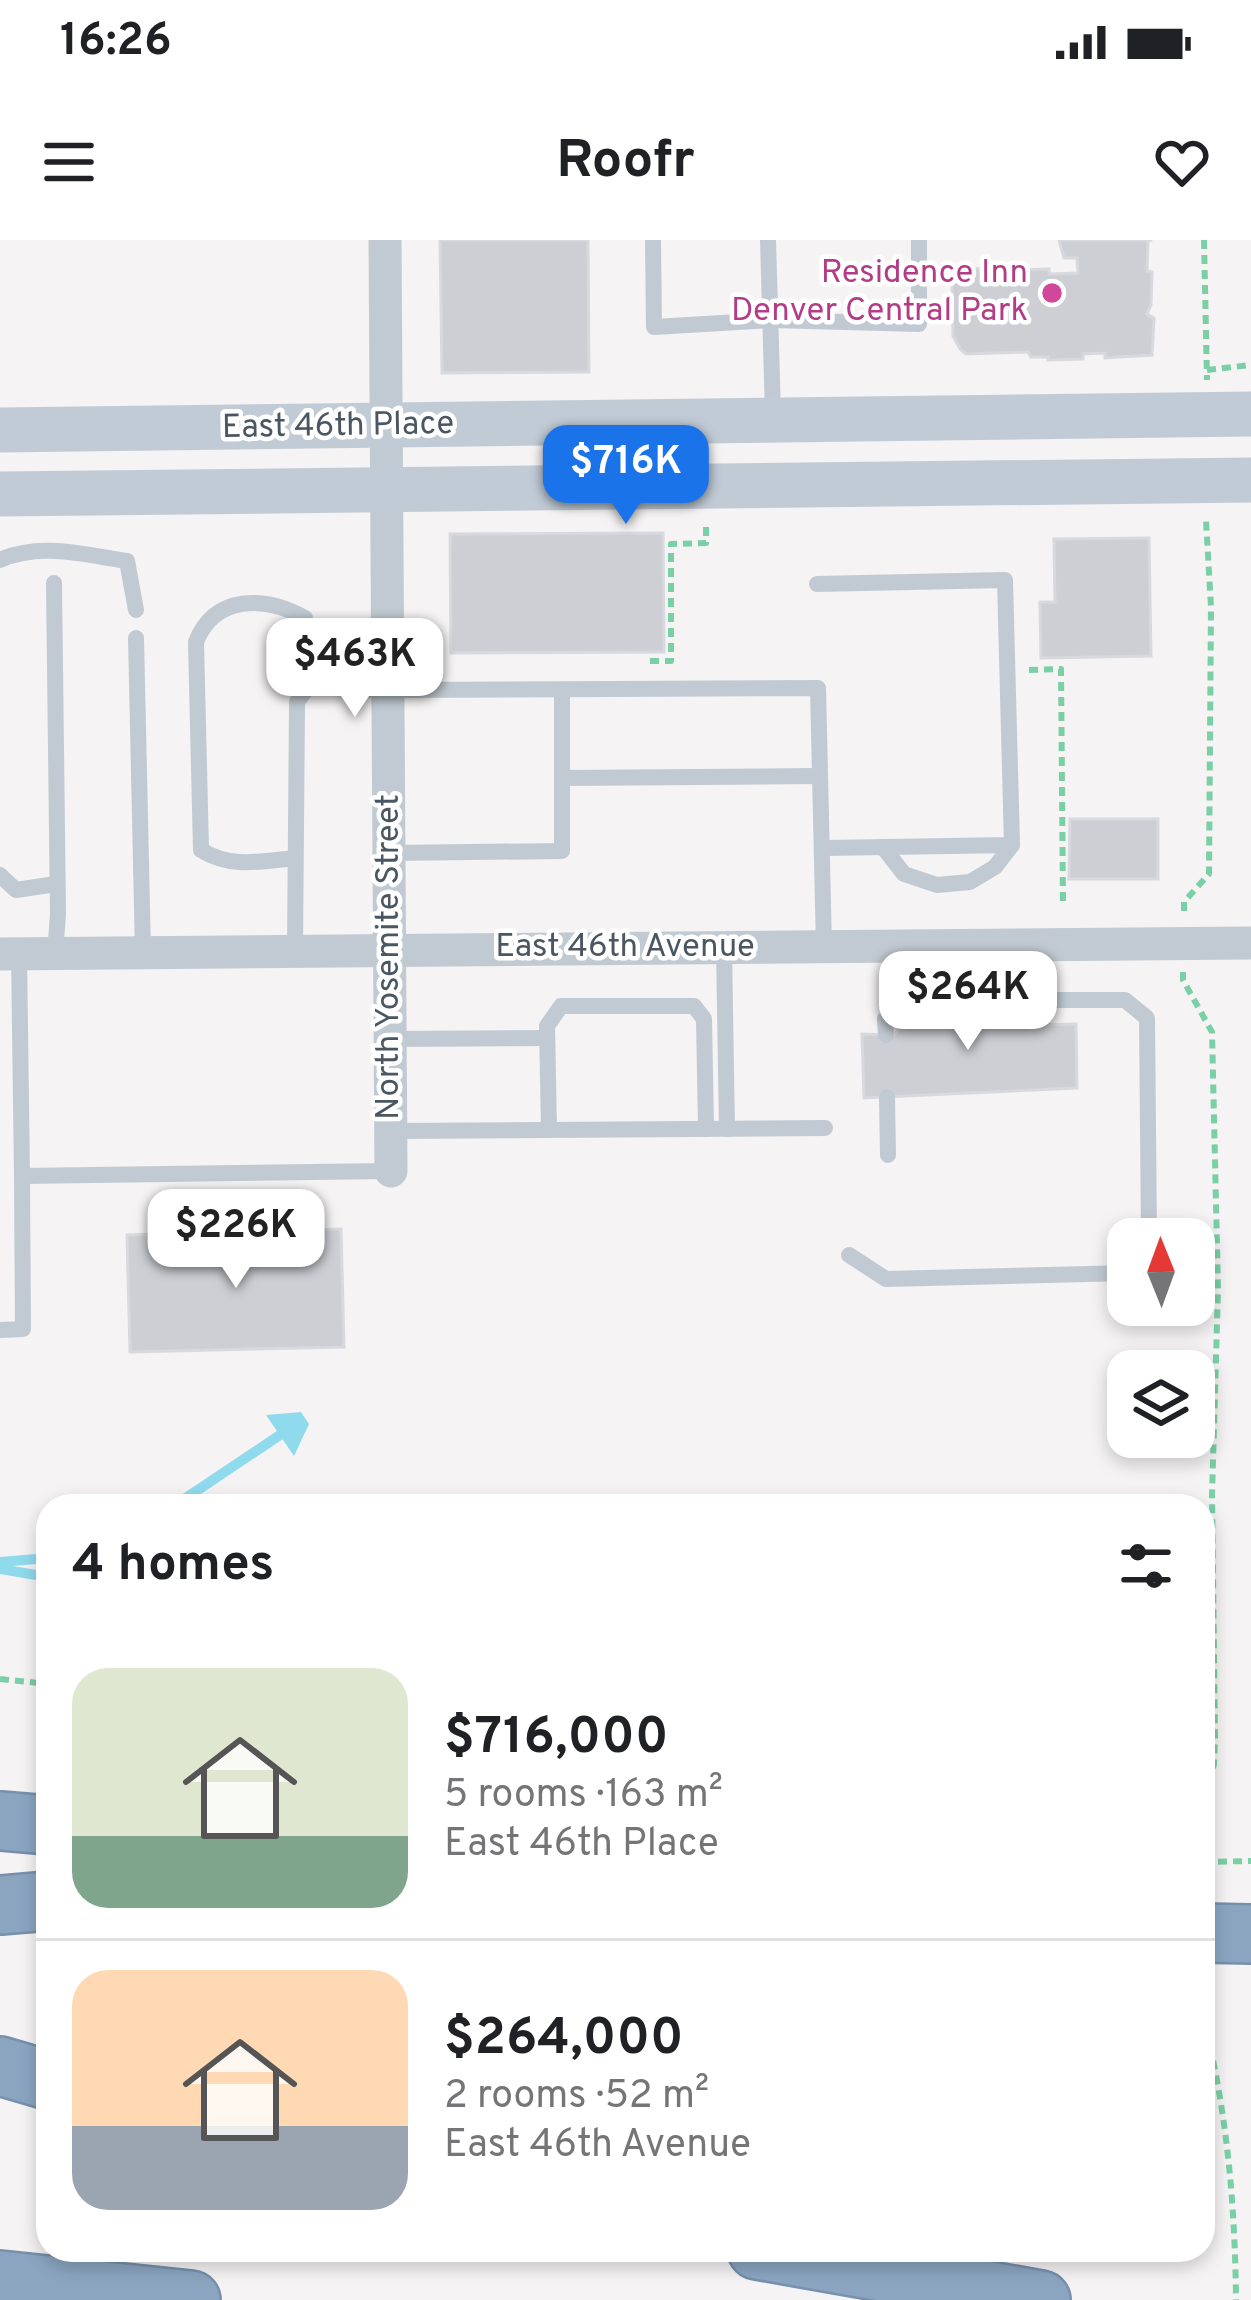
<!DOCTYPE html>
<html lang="en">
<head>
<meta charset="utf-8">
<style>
	body { margin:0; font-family:Overpass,sans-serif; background:#f2f2f2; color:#202124; height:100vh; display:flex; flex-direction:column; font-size:45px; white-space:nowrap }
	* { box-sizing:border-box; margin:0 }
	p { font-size:39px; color:#757577 }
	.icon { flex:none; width:66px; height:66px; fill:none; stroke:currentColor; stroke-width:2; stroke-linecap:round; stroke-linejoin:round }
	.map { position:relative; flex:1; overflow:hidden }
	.side { position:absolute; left:36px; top:1254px; width:1179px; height:768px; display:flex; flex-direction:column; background:#fff; border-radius:36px; box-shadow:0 6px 18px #0003 }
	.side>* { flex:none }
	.needle { width:78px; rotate:359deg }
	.fabs { position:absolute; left:1107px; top:978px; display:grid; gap:24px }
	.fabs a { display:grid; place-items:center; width:108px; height:108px; border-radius:24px; background:#fff; box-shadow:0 6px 18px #0003; font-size:60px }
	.price { position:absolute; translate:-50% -102px; padding:0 27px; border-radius:24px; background:#fff; color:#222; font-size:39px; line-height:78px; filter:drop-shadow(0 3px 6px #0008) }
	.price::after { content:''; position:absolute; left:50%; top:72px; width:36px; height:27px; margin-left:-18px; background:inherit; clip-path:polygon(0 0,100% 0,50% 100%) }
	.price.current { background:#1a73e8; color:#fff }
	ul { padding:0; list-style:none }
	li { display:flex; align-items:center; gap:36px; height:300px; padding:0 36px }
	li+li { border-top:3px solid #e0e0e0 }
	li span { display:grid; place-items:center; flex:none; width:336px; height:240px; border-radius:36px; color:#555 }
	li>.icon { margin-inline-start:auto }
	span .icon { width:144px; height:144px; fill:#fffc; stroke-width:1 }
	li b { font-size:51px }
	h2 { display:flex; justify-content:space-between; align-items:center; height:144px; padding:0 36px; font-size:51px }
	.status { display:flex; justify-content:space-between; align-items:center; height:84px; padding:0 60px; background:#fff; direction:ltr }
	.status svg { height:33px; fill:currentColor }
	header { display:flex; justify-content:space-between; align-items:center; height:156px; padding:0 36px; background:#fff; font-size:54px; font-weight:700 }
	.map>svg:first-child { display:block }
</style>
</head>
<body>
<div class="status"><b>16:26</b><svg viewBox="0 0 49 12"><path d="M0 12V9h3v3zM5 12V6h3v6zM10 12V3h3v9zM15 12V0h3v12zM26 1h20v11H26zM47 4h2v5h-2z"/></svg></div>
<header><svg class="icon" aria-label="menu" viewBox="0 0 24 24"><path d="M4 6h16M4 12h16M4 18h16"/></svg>Roofr<svg class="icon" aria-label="heart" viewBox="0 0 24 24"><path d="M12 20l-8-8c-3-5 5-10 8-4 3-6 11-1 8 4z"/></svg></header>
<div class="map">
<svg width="1251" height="2060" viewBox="0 0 1251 2060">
	<rect width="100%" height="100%" fill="#f5f3f3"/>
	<path fill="#90daee" d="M301,1172L309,1184L294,1216L266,1175Z"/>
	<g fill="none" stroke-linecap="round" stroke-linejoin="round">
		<g stroke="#90daee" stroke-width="10">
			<path d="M174,1266L280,1195"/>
			<path d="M0,1322L48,1318"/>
			<path d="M0,1329L48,1337"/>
		</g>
	</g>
	<g fill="#cdcfd5" stroke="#d7d9de" stroke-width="3">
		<path d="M440,0H588L589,132L442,133Z"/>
		<path d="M1059,0H1152L1148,1L1147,31L1152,32L1151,65L1147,74L1154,78L1152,115L1105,118V113L1083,114V119L1048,120V117H1031L1028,112L966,114L960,109L953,96L952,42H959V29L1003,28V36H1013L1012,30L1049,29V34L1078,33L1077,18H1064Z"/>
		<path d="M663,293L664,412L451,413L450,294Z"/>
		<path d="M1149,298L1151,416L1041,418L1040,362H1055L1054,299Z"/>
		<path d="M1070,579H1158V639H1069Z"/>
		<path d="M941,746L943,775L1038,770L1040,785L1076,784L1077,848L864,858L862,794L894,795L913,774L917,749Z"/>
		<path d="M341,989L344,1107L130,1112L127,995Z"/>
	</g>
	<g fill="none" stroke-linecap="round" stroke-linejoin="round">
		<g stroke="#7690ad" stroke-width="62">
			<g id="highway">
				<path d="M0,1581L48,1585"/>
				<path d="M0,1665L48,1661"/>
				<path d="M1203,1693L1251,1694"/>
				<path d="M0,1826L48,1840"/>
				<path d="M757,2010L1041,2060"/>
				<path d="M0,2040L191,2060"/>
			</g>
		</g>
		<g stroke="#7ad0a6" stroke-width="6" stroke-dasharray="9 6" stroke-linecap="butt">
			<path d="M1204,0L1207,140"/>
			<path d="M1207,130L1251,125"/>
			<path d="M650,421H671V304L706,303V285"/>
			<path d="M1029,430L1061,429L1063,664"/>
			<path d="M1184,671V662L1209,634L1211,367L1206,280"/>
			<path d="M1183,732V740L1212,792L1218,1049L1212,1255L1215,1497L1214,1524L1203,1567"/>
			<path d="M0,1439L48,1444"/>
			<path d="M1203,1622L1251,1621"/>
			<path d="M1203,1777C1227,1870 1235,1964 1236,2060"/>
		</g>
		<g stroke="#c1cad2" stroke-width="16">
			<path d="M653,0L654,87L771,80L919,84V0"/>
			<path d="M768,0L773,175"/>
			<path d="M0,320C41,302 84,315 127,321L136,370"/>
			<path d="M54,343L58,674L55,714"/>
			<path d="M817,344L1005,340L1012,605L824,608"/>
			<path d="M136,398L143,713"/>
			<path d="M562,538L819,536"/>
			<path d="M883,607L904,634L937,645L970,642L995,627L1012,605"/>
			<path d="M391,613L562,611V450"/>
			<path d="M295,618C262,621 231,629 201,610L196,402C215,354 265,356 305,378L308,447"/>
			<path d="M0,635L16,650L56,644"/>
			<path d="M724,708L727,889"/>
			<path d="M295,711L297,462L308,447L390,450L818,448L824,707"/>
			<path d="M19,714L22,936L391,931"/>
			<path d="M942,760H1125L1147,778L1149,999"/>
			<path d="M886,795L885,779L902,760H915"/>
			<path d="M391,799L547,798"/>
			<path d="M887,857L888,915"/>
			<path d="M549,890L547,786L561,766H694L704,779L706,889"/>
			<path d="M391,891L825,888"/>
			<path d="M849,1015L886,1039L1128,1033"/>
			<path d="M0,1090L23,1089L22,936"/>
			<path d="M1122,1265L1123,1266"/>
		</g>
		<g stroke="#c1cad2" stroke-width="33">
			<path d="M385,0L391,931"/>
			<path d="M0,714L1251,703"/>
		</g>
		<g stroke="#c1cbd6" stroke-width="45">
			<path d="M0,190L1251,174"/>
			<path d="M0,254L1251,240"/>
		</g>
		<use href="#highway" stroke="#8ba5c1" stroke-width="57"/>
	</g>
	<circle fill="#d1479c" stroke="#fff" stroke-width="4.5" cx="1052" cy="53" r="12"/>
	<g text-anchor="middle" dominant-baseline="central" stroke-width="9" stroke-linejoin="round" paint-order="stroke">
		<g font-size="33" fill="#b23c85" stroke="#fff" text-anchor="end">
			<text x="1028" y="34">Residence Inn<tspan x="1028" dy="38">Denver Central Park</tspan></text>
		</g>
		<g font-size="33" fill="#4a5661" stroke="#fff">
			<text transform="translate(338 187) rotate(-1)">East 46th Place</text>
			<text x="625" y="708">East 46th Avenue</text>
			<text transform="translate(390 717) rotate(-90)">North Yosemite Street</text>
		</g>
	</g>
</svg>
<div class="fabs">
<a><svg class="needle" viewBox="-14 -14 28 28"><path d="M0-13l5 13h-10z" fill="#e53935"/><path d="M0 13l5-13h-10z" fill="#757577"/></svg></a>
<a><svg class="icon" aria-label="layers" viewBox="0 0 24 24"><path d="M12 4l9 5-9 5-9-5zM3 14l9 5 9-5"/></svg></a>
</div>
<b class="price current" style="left:626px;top:287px">$716K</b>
<b class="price" style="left:355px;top:480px">$463K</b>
<b class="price" style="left:968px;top:813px">$264K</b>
<b class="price" style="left:236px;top:1051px">$226K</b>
<section class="side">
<h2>4 homes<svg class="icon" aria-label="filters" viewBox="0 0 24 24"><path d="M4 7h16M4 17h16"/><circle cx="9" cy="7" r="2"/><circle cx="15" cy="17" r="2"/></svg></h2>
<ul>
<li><span style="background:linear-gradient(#dfe7d0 70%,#7fa58c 0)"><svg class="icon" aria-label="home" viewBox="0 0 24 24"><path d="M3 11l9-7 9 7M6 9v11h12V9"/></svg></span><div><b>$716,000</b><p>5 rooms · 163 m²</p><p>East 46th Place</p></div></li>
<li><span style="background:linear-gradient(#ffd9b3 65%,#9aa5b1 0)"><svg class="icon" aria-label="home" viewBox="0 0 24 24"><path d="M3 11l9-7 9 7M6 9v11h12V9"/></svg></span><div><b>$264,000</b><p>2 rooms · 52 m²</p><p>East 46th Avenue</p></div></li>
</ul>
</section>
</div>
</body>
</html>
